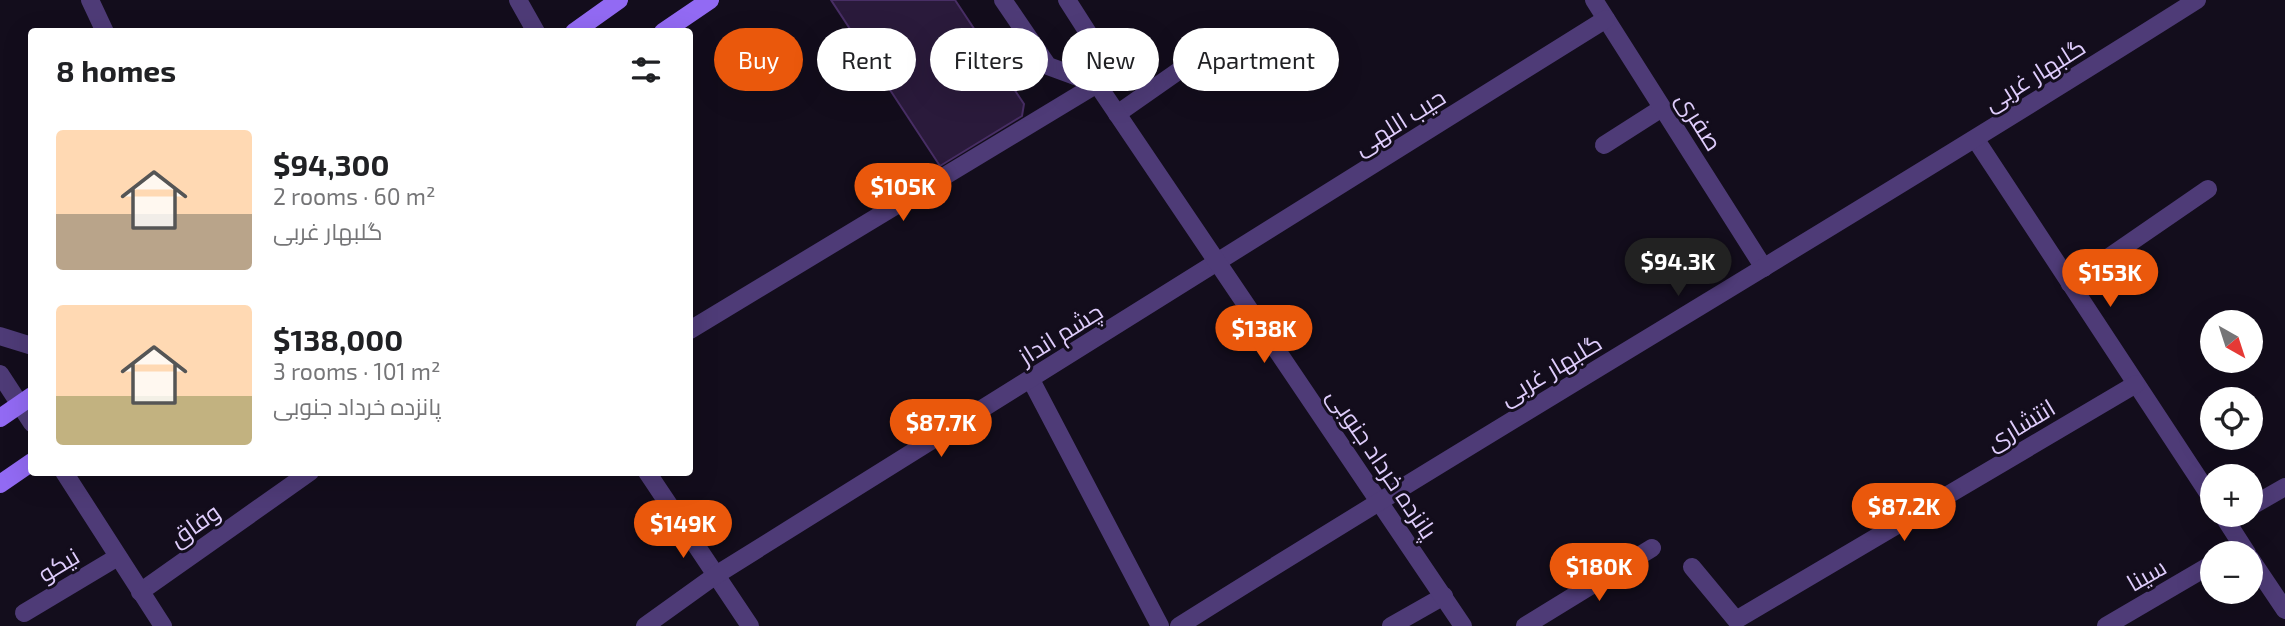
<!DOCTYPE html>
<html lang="en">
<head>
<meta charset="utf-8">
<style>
	body { margin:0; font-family:"Exo 2",Cairo,sans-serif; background:#f2f2f2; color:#202124; height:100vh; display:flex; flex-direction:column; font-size:26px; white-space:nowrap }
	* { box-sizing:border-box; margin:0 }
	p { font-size:23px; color:#757577 }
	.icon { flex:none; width:38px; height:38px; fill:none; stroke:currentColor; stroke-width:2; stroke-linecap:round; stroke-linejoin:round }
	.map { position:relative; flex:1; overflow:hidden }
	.panel { position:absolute; left:28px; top:28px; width:665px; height:448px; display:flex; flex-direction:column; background:#fff; border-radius:7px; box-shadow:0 7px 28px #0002 }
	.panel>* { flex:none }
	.hud { position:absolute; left:714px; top:28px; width:665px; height:63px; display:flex; gap:14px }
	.needle { width:46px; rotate:141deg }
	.buttons { position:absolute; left:2200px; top:310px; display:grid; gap:14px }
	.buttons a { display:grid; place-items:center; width:63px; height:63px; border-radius:50%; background:#fff; box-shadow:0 7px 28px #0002; font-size:35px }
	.price { position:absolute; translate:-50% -60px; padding:0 16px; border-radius:24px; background:#ea580c; color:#fff; font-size:23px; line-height:46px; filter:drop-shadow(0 2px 4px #0008) }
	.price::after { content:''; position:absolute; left:50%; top:42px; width:21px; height:16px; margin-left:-10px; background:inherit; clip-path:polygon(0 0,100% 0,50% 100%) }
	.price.current { background:#222; color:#fff }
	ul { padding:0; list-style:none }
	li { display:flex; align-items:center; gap:21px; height:175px; padding:0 28px }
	li span { display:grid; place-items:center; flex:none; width:196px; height:140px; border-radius:7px; color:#555 }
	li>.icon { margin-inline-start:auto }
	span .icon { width:84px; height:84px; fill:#fffc; stroke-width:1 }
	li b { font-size:30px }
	h2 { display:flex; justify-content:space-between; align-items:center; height:84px; padding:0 28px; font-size:30px }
	.pill { padding:0 24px; border-radius:32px; background:#fff; box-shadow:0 7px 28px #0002; font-size:24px; line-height:63px }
	.pill.current { background:#ea580c; color:#fff }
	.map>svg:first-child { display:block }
</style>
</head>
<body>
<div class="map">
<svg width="2285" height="626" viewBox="0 0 2285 626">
	<rect width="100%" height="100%" fill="#130d1c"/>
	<path fill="#2a1a3b" stroke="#482e65" stroke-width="2" d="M831,0H955L1024,104L1022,116L940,166Z"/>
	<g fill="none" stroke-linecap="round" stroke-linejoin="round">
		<g stroke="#4e3b77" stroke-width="18">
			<path d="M1117,114L1207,51"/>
			<path d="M1604,145L1662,108"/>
			<path d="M2070,284L2208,189"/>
			<path d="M1031,380L1160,626"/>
			<path d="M24,613L116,558"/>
			<path d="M1391,626L1444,596"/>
			<path d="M2106,626L2212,564"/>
		</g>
		<g stroke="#4e3b77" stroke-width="18">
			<path d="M90,0L105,32"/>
			<path d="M518,0L536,32"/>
			<path d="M1594,0L1764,268"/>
			<path d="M1976,140L2212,499"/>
			<path d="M690,330L1097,84"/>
			<path d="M0,336L32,346"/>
			<path d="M647,472L750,626"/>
			<path d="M2250,507L2285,487"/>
			<path d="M2222,514L2247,553"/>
			<path d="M2250,558L2285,610"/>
			<path d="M1692,567L1736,620L2136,384"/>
			<path d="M140,592L310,472"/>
			<path d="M645,626L716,575L1606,19"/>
			<path d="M1525,626L1652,548"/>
		</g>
		<g stroke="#4e3b77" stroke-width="18">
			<path d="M1003,0L1048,66L1097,84"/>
			<path d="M1067,0L1092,39L1097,84L1463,626"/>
			<path d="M0,374L32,423"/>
			<path d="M64,472L163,626"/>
			<path d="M1179,626C1516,414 1861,213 2197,0"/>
		</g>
		<g stroke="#926af3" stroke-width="18">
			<path d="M574,32L619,0"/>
			<path d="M663,32L710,0"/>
			<path d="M0,418L32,396"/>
			<path d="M0,484L32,462"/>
		</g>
	</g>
	<g text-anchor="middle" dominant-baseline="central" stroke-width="6" stroke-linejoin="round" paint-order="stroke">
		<g font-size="24" fill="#deccfb" stroke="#130d1c">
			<text transform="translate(2034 74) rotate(-32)">گلبهار غربی</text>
			<text transform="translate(1399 121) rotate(-32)">حیب اللهی</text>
			<text transform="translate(1700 121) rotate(58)">صفری</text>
			<text transform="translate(1060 333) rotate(-32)">چشم انداز</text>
			<text transform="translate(1550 369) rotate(-31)">گلبهار غربی</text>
			<text transform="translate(2020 424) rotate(-31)">انتشاری</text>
			<text transform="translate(1383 463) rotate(56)">پانزده خرداد جنوبی</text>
			<text transform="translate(194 524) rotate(-35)">وفاق</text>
			<text transform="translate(58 564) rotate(-31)">نیکو</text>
			<text transform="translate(2146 574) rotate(-30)">سینا</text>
		</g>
	</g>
</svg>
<div class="buttons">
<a><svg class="needle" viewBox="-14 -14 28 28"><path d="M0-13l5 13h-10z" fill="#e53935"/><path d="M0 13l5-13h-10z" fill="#757577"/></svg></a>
<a><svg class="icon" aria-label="locate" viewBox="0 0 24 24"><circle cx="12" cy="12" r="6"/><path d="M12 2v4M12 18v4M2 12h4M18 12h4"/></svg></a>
<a>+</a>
<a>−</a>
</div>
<b class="price" style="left:903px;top:223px">$105K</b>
<b class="price current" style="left:1678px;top:298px">$94.3K</b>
<b class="price" style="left:2110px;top:309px">$153K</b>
<b class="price" style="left:1264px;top:365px">$138K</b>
<b class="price" style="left:941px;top:459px">$87.7K</b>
<b class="price" style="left:1904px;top:543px">$87.2K</b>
<b class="price" style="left:683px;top:560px">$149K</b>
<b class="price" style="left:1599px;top:603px">$180K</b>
<div class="hud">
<a class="pill current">Buy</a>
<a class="pill">Rent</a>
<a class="pill">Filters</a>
<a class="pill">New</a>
<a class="pill">Apartment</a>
</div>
<section class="panel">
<h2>8 homes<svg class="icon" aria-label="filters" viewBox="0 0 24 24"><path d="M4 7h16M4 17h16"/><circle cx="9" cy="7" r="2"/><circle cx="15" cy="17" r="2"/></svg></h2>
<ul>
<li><span style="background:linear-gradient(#ffd9b3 60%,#b9a48a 0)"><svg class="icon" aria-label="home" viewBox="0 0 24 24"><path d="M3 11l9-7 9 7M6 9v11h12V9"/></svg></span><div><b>$94,300</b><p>2 rooms · 60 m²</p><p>گلبهار غربی</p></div></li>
<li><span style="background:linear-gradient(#ffd9b3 65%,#c2b280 0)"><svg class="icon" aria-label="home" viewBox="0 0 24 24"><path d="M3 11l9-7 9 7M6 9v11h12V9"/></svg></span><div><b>$138,000</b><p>3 rooms · 101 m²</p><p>پانزده خرداد جنوبی</p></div></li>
</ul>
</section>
</div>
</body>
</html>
